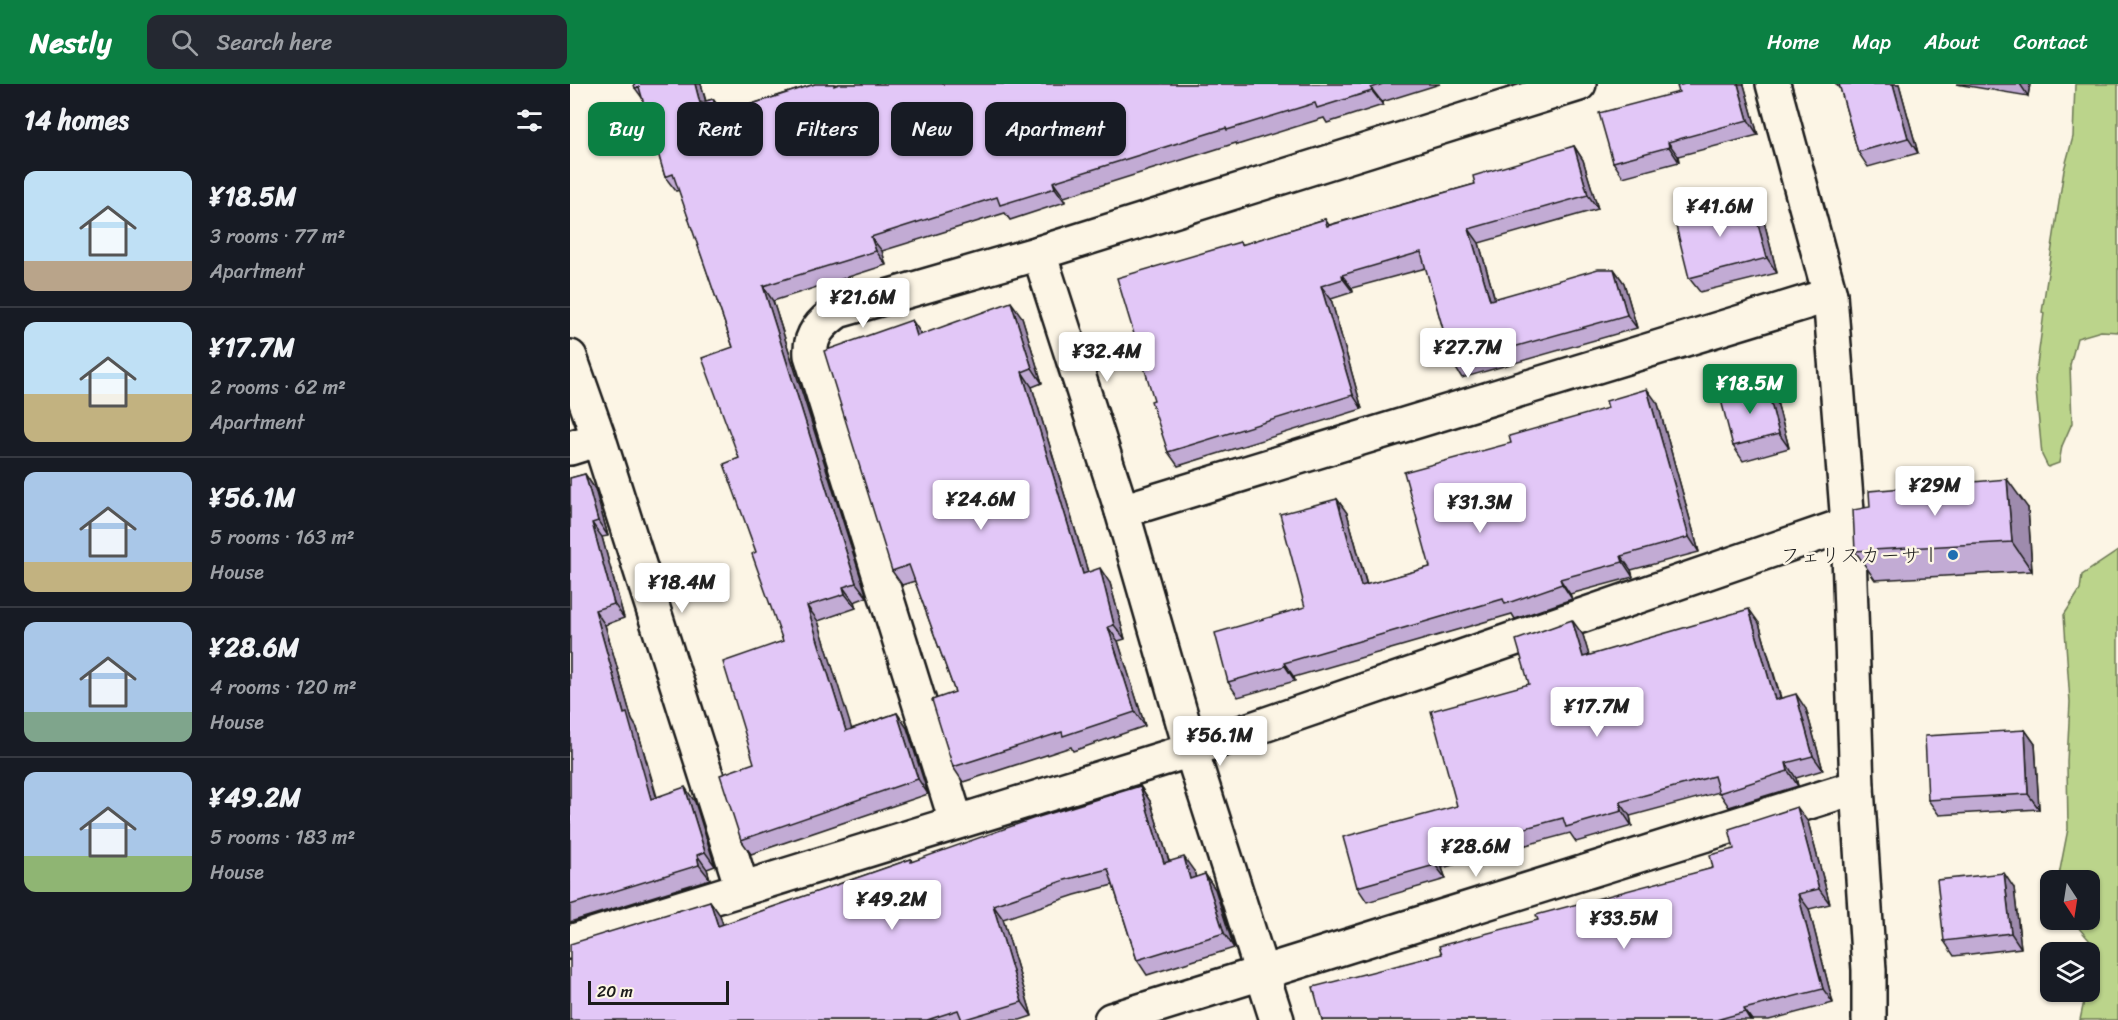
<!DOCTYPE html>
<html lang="en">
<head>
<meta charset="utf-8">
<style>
	body { margin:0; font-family:Sriracha,"Klee One",sans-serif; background:#242831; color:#f1f3f6; height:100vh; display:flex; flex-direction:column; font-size:22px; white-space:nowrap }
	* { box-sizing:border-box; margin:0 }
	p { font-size:20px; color:#9ea1a6 }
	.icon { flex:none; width:33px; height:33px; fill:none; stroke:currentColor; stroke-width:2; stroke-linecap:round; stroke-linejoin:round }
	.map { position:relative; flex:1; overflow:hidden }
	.panel { display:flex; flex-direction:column; background:#171b24; width:570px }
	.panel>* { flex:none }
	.guide { position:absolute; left:18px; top:18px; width:570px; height:54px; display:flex; gap:12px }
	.needle { width:39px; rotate:168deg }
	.buttons { position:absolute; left:1470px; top:786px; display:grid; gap:12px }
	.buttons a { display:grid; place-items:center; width:60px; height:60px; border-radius:12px; background:#171b24; box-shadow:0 2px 4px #0004; font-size:30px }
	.scale { position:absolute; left:18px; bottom:15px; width:141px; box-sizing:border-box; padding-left:6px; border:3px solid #1c1c1c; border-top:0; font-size:16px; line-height:21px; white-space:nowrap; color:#1c1c1c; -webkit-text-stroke:4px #fcf5e5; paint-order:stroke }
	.price { position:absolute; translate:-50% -51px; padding:0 14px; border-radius:6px; background:#fff; color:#222; font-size:20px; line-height:39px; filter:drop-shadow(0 2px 3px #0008) }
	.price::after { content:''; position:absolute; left:50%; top:36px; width:18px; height:14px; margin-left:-9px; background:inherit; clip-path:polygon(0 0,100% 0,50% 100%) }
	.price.selected { background:#0b8043; color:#fff }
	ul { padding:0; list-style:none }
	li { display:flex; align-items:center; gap:18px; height:150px; padding:0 24px }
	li+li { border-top:2px solid #363941 }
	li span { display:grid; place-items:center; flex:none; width:168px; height:120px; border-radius:12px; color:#555 }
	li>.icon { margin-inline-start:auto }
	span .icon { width:72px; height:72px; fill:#fffc; stroke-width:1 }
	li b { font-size:26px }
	h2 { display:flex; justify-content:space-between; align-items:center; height:72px; padding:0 24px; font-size:26px }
	.chip { padding:0 21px; border-radius:12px; background:#171b24; box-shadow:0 2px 4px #0004; font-size:21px; line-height:54px }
	.chip.selected { background:#0b8043; color:#fff }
	header { display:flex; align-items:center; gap:36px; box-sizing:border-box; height:84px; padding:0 30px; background:#0b8043; color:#fff }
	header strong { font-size:28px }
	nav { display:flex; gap:33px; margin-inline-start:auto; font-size:21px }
	.search { width:420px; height:54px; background:#242831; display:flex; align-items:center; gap:15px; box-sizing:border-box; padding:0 21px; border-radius:12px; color:#9ea1a6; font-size:22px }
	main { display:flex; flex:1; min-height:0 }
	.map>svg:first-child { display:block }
</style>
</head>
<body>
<header>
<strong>Nestly</strong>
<div class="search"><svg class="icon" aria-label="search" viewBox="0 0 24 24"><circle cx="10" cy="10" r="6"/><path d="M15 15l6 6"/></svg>Search here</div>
<nav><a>Home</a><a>Map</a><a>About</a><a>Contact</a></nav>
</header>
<main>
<section class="panel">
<h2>14 homes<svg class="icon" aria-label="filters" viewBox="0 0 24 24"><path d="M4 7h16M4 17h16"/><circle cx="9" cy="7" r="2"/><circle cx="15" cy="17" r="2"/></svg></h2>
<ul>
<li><span style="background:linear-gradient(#bfe0f5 75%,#b9a48a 0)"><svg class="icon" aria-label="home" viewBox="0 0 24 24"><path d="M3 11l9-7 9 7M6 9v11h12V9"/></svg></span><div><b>¥18.5M</b><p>3 rooms · 77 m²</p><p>Apartment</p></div></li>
<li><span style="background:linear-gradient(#bfe0f5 60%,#c2b280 0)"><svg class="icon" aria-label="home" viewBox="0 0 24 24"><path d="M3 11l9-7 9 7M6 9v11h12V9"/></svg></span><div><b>¥17.7M</b><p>2 rooms · 62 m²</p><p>Apartment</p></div></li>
<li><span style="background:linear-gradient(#a9c7e8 75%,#c2b280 0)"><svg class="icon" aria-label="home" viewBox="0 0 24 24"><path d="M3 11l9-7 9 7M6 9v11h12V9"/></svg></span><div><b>¥56.1M</b><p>5 rooms · 163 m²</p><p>House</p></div></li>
<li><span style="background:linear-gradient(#a9c7e8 75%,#7fa58c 0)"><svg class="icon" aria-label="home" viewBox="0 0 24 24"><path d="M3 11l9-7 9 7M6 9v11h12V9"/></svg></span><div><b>¥28.6M</b><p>4 rooms · 120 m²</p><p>House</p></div></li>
<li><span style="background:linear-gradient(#a9c7e8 70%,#8fb573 0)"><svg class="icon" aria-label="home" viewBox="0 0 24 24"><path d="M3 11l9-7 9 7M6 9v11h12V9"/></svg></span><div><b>¥49.2M</b><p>5 rooms · 183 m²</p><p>House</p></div></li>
</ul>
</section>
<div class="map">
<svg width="1548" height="936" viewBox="0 0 1548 936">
	<rect width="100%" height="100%" fill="#fcf5e5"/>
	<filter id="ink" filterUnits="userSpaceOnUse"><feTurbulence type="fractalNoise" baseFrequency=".0167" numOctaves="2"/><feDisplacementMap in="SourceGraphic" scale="12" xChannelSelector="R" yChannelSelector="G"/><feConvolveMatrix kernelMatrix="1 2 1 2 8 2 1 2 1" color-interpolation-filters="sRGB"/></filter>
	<g filter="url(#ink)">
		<g fill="#bbd48b" stroke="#6c7854" stroke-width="1.5">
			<path d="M1505,0H1548V248L1531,247L1507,254L1500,281L1502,339L1492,362L1489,379L1478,383L1472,371L1465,296L1474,229L1472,228L1494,86L1503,53Z"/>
			<path d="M1548,467V936H1510L1516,908H1520V857L1502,836H1520V796H1490L1489,791L1498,745L1497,678L1500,618L1494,531L1510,506L1512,491Z"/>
		</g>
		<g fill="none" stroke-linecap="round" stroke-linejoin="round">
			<g stroke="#1c1c1c" stroke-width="38">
				<g id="minor">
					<path d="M1203,0L1260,211L1278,440L1287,703L1299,886V936"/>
					<path d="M0,273L29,355L172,804"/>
					<path d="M0,364L29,355"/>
					<path d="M552,427L1260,211"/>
					<path d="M386,737L241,271C239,251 252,238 268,227L469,169"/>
					<path d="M0,858L621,666L1278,440"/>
					<path d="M541,936L1287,703"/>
					<path d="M707,936L621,666L552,427L469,169L1009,0"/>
				</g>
			</g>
			<use href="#minor" stroke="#fcf5e5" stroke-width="33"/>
		</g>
		<g fill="#c2abd4" stroke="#1c1c1c" stroke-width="1.5">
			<path d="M64,0H131L136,17L143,15L153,29L245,0H266V1L269,0H870L812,18L813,21L757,39L754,34L667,61L666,59L494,113L495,118L440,136L435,129L312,167L316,181L203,217L297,513L284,518L286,524L248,537L281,645L327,629L337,644L358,710L181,770L171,756L184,679L213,557L186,468L169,374L163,263L109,106L106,107L95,93L73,15L65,4Z"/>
			<path d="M1266,0H1329L1348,69L1298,83L1288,68L1270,3L1269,4Z"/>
			<path d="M1386,0H1460L1458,12Z"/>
			<path d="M1174,1L1188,51L1108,72L1109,78L1053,93L1043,78Z"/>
			<path d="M1004,62L1013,76L1028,125L909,159L925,215L1044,185L1054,199L1067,244L892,294L883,280L856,184L782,204L783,208L761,215L792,325L608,382L598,368L584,316L670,158L672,161L755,135L759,141L905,100Z"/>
			<path d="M1192,129L1207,189L1130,208L1119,194Z"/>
			<path d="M452,233L472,299L462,303L518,488L540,499L555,555L548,557L575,642L503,667L501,663L393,698L383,683L385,608L345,497L332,501L322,487L351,250Z"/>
			<path d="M1196,300L1206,314L1219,364L1173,377L1163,362Z"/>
			<path d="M1088,320L1129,468L1061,486L1063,493L1000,510L1002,515L945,535L942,530L724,593L725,597L668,613L658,598L735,523L767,415L777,429L797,501L860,483Z"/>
			<path d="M15,390L25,405L38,452L32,453L54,534L35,541L62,636L67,644L87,713L125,718L145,782L137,785L140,795L0,838V394Z"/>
			<path d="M1458,424L1462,487L1305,496L1285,467Z"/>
			<path d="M1189,539L1211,614L1236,625L1253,686L1226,694L1228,702L1159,723L1149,708L1060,732L1062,742L1006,758L1000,749L872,784L876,795L797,818L787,803L887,722L959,600L1013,551L1019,572Z"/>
			<path d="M1455,646L1465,660L1469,725L1369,731L1358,716Z"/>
			<path d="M570,702L580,717L599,777L624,787L626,794L635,790L645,805L664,864L577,891L567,876L543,801L505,811L433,835L462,932L450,936H0L140,817L150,831L153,841L341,775L342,778Z"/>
			<path d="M1238,738L1260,820L1239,825L1263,919L1199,936H752L872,870L968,836L1143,784L1164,765Z"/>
			<path d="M1444,804L1451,864L1384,872L1374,857Z"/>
		</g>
		<g fill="#9e8bad" stroke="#1c1c1c" stroke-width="1.5">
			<path d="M125,0H131L140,34L130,19Z"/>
			<path d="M1168,0H1174V1L1188,51L1178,36Z"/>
			<path d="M1323,0H1329L1348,69L1338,54Z"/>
			<path d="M1450,0H1460L1458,12Z"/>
			<path d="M801,4L812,18L813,21L802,7Z"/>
			<path d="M143,15L153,30L148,31Z"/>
			<path d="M1098,58L1108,72L1109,78L1099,63Z"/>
			<path d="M1004,62L1013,76L1028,125L1018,111Z"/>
			<path d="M483,98L494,113L495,118L485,104Z"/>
			<path d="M1181,114L1192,129L1207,189L1197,174Z"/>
			<path d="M899,145L909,159L929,230L920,216Z"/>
			<path d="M301,153L312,167L316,181L306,167Z"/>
			<path d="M1044,185L1054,199L1067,244L1057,231Z"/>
			<path d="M772,191L782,204L783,208L773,195Z"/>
			<path d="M193,202L203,217L297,513L286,499Z"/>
			<path d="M751,202L761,215L792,325L783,311Z"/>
			<path d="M441,218L452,233L472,299L462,284Z"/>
			<path d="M342,236L352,251L347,252Z"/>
			<path d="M452,288L462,303L523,505L513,490Z"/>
			<path d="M1196,300L1206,314L1219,364L1209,350Z"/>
			<path d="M1077,305L1088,320L1129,468L1119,453Z"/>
			<path d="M15,390L25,405L38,452L28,437Z"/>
			<path d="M1437,395L1458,424L1462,487L1442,458Z"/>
			<path d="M767,415L777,429L801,517L791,502Z"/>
			<path d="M22,439L32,453L54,534L44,520Z"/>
			<path d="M1051,472L1061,486L1063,493L1053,478Z"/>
			<path d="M530,484L540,499L555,555L544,541Z"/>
			<path d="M990,495L1000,510L1002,515L992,500Z"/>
			<path d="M273,503L284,518L286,524L275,510Z"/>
			<path d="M237,522L248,537L287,662L276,647Z"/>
			<path d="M1179,525L1189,539L1215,631L1205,616Z"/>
			<path d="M25,526L35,541L62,636L67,644L91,730L81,715L54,630Z"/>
			<path d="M1002,536L1013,551L1024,588L1013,573Z"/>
			<path d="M538,543L548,557L575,642L565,628Z"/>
			<path d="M714,579L724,593L725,597L715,582Z"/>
			<path d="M1226,610L1236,625L1253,686L1243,672Z"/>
			<path d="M327,629L337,644L358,710L348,695Z"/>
			<path d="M1455,646L1465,660L1469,725L1458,710Z"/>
			<path d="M1216,679L1226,694L1228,702L1218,687Z"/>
			<path d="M570,702L580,717L604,793L594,779Z"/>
			<path d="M115,703L125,718L145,782L135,768Z"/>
			<path d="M1050,718L1060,732L1062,742L1052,727Z"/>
			<path d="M1227,723L1238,738L1260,820L1249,805Z"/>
			<path d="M862,769L872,784L876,795L865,781Z"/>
			<path d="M127,771L137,785L140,795L129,781Z"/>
			<path d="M614,773L624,787L630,810L620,795Z"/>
			<path d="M1434,789L1444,804L1451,864L1441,849Z"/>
			<path d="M635,790L645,805L664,864L654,849Z"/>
			<path d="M1228,810L1239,825L1263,919L1253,905Z"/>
			<path d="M140,817L150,831L158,857L148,842Z"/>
			<path d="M423,821L433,835L462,932L452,918Z"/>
			<path d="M1174,925L1182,936H1180L1175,928Z"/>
		</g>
		<g fill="#e2c7f7" stroke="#1c1c1c" stroke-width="1.5">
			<path d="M64,0H125L130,19L143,15L148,31L245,0H264V2L269,0H813L801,4L802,7L747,24L745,19L657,46L656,44L483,98L485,104L430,121L427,113L301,153L306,167L193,202L286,499L273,503L275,510L237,522L276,647L327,629L348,695L171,756L150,691L184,679L153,578L213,557L182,470L186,468L154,380L169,374L132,274L163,263L103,90L95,93L69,3L65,4Z"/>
			<path d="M1115,0H1168L1178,36L1098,58L1099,63L1043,78L1029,29L1109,8L1107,2Z"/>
			<path d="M1269,0H1323L1338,54L1288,68Z"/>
			<path d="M1004,62L1018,111L899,145L920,216L1028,185H1044L1057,231L883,280L851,168L772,191L773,195L751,202L783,311L598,368L581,317L584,316L547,194L670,158L671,161L755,135L757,142L905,100L903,92Z"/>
			<path d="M1181,114L1197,174L1119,194L1104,134Z"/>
			<path d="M441,218L462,284L452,288L513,490L530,484L544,541L538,543L565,628L493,652L492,648L383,683L362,616L385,608L339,481L322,487L254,267L342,236L347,252Z"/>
			<path d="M1196,300L1209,350L1163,362L1150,312Z"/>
			<path d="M1077,305L1119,453L1051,472L1053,478L990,495L992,500L935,520L933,515L714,579L715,582L658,598L645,549L735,523L710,430L767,415L791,502L860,483L834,388L941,359L939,352L1038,324L1036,317Z"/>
			<path d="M15,390L28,437L22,439L44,520L25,526L54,630L57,629L81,715L115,703L135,768L127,771L129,781L0,821V394Z"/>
			<path d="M1437,395L1442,458L1285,467L1283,426L1300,423L1299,407Z"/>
			<path d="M1179,525L1205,616L1226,610L1243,672L1216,679L1218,687L1149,709L1144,692L1050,718L1052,727L996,743L993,734L862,769L865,781L787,803L773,753L887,722L861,627L959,600L946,556L1002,536L1013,573Z"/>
			<path d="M1455,646L1458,710L1358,716L1355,652Z"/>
			<path d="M570,702L594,779L614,773L620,795L635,790L654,849L567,876L538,785L495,796L423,821L452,918L392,936L388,926L357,936H0V860L140,817L148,842L341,775V778L462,735Z"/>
			<path d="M1227,723L1249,805L1228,810L1253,905L1174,925L1175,928L1146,936H752L743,903L872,870L869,862L968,836L966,831L1143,784L1140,771L1164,765L1159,745Z"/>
			<path d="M1434,789L1441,849L1374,857L1367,796Z"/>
		</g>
	</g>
	<circle fill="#1f6fb2" stroke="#fcf5e5" stroke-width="2" cx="1383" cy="471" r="6"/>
	<g text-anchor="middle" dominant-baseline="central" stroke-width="5" stroke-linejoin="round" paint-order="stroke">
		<g font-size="20" fill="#1c1c1c" stroke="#fcf5e5" text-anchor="end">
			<text x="1371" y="471">フェリスカーサⅠ</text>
		</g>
	</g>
</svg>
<div class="buttons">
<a><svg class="needle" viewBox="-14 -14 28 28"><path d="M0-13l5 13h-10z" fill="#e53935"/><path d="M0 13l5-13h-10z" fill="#9ea1a6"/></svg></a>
<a><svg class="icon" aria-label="layers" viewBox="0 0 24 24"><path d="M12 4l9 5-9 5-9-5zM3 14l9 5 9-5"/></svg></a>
</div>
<div class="scale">20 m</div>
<b class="price" style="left:1150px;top:154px">¥41.6M</b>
<b class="price" style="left:293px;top:245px">¥21.6M</b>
<b class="price" style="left:898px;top:295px">¥27.7M</b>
<b class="price" style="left:537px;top:299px">¥32.4M</b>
<b class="price selected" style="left:1180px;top:331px">¥18.5M</b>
<b class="price" style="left:1365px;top:433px">¥29M</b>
<b class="price" style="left:411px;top:447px">¥24.6M</b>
<b class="price" style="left:910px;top:450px">¥31.3M</b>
<b class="price" style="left:112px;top:530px">¥18.4M</b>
<b class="price" style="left:1027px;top:654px">¥17.7M</b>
<b class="price" style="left:650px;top:683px">¥56.1M</b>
<b class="price" style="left:906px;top:794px">¥28.6M</b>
<b class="price" style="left:322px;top:847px">¥49.2M</b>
<b class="price" style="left:1054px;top:866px">¥33.5M</b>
<div class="guide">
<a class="chip selected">Buy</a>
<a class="chip">Rent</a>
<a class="chip">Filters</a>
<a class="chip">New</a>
<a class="chip">Apartment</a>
</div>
</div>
</main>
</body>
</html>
